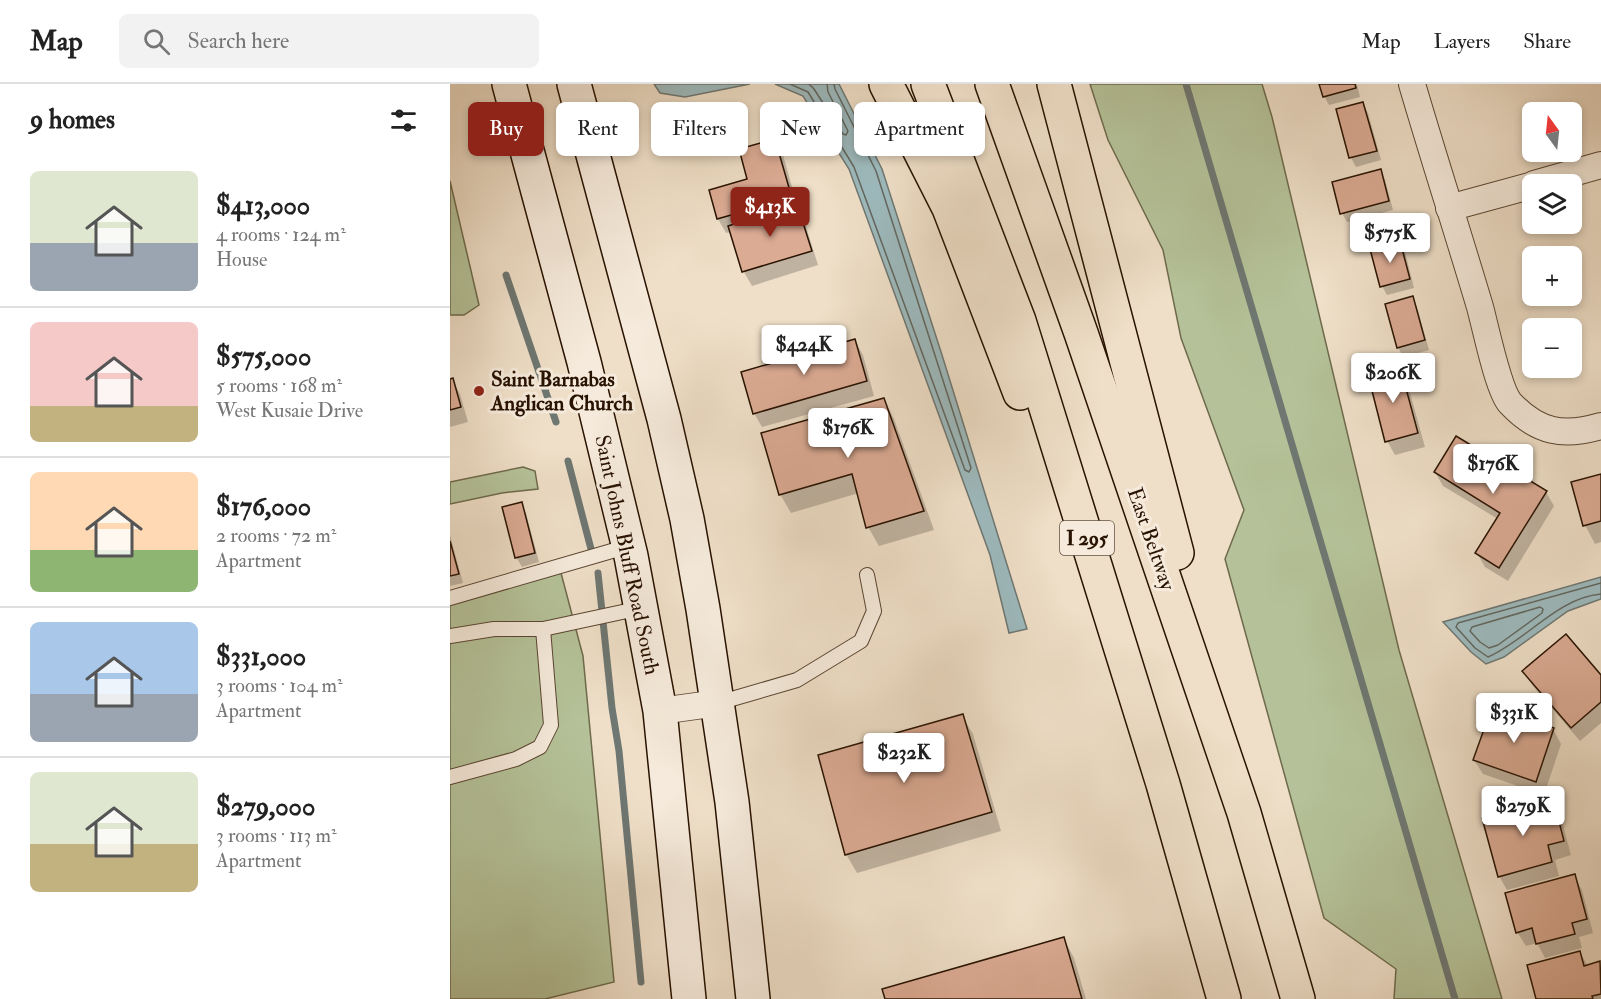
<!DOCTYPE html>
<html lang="en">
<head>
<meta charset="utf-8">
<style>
	body { margin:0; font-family:"IM FELL Double Pica",serif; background:#f2f2f2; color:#222; height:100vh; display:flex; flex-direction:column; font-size:22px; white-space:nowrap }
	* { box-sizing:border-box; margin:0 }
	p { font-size:20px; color:#767676 }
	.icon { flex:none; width:33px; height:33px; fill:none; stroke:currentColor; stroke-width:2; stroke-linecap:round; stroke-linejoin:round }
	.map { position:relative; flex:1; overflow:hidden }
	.sheet { display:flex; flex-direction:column; background:#fff; width:450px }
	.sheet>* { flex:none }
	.banner { position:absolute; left:18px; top:18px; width:570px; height:54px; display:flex; gap:12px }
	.needle { width:39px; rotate:345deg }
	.tools { position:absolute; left:1072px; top:18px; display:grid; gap:12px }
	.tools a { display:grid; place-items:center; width:60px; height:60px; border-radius:9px; background:#fff; box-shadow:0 3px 9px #0003; font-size:30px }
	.price { position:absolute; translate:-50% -51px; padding:0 14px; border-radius:6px; background:#fff; color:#222; font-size:20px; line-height:39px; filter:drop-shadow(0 2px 3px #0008) }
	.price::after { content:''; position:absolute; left:50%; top:36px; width:18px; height:14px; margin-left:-9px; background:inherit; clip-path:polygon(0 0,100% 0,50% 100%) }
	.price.on { background:#8f2418; color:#fff }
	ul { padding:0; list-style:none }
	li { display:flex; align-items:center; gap:18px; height:150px; padding:0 30px }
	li+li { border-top:2px solid #e0e0e0 }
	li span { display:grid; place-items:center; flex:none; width:168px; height:120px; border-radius:9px; color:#555 }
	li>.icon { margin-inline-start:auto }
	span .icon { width:72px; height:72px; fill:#fffc; stroke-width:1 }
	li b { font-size:26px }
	h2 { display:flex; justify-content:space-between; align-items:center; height:72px; padding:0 30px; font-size:26px }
	.tag { padding:0 21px; border-radius:9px; background:#fff; box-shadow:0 3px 9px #0003; font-size:21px; line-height:54px }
	.tag.on { background:#8f2418; color:#fff }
	header { display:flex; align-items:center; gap:36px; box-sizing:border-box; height:84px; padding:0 30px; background:#fff; border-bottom:2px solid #e0e0e0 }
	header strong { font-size:28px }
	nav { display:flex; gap:33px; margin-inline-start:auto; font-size:21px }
	.search { width:420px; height:54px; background:#f2f2f2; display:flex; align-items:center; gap:15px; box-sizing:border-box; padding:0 21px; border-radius:9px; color:#767676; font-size:22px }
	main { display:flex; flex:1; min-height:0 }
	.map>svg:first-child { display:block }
</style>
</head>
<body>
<header>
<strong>Map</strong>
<div class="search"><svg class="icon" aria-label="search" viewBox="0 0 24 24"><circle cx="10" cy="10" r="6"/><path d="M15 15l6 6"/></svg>Search here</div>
<nav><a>Map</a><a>Layers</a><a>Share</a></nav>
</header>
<main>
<section class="sheet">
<h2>9 homes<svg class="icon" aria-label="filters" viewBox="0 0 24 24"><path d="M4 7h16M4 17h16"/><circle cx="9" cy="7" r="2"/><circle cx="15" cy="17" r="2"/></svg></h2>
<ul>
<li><span style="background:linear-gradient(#dfe7d0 60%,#9aa5b1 0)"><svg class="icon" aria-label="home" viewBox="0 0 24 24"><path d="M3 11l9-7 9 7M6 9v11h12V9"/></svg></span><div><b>$413,000</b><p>4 rooms · 124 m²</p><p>House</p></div></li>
<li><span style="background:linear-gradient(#f6c9c9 70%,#c2b280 0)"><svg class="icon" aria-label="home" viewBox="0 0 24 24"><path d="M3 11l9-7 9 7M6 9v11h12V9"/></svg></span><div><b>$575,000</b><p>5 rooms · 168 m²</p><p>West Kusaie Drive</p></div></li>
<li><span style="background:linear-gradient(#ffd9b3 65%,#8fb573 0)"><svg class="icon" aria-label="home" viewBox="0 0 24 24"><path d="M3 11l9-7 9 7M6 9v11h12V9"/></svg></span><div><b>$176,000</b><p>2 rooms · 72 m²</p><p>Apartment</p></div></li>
<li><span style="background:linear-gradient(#a9c7e8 60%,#9aa5b1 0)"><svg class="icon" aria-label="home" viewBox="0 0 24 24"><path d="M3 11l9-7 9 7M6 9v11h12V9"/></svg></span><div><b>$331,000</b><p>3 rooms · 104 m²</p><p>Apartment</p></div></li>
<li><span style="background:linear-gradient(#dfe7d0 60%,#c2b280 0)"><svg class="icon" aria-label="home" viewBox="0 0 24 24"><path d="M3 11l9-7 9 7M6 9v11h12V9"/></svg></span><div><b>$279,000</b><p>3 rooms · 113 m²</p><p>Apartment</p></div></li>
</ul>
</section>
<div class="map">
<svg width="1151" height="915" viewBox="0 0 1151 915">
	<rect width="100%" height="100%" fill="#efdfc8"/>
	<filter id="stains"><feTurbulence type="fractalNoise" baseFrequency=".00333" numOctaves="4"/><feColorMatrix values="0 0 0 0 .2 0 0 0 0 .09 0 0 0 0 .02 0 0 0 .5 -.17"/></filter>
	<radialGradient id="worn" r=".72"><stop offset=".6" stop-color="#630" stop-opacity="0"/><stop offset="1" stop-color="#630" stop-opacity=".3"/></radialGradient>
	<g fill="#b5c299" stroke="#6e6a4c" stroke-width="1.5">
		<path d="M640,0H812L822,33L949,566L1052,915H944L946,885L874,834L775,475L794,426L731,254L713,166L658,56Z"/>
		<path d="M0,97L29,221L14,231H0Z"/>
		<path d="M73,383L85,387L88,405L52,409L0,420V398Z"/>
		<path d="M111,489L133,572L164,898L95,915H0V520Z"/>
	</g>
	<g fill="#9dbabe" stroke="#6e7772" stroke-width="1.5">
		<path d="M204,0H300L235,13L210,9Z"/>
		<path d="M325,0H389L432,85L492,271L577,545L559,549L540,471L399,85L353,12Z"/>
		<path d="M1151,493V515L1118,527L1054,573L1036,580L1021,568L993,538Z"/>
	</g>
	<g fill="#0003">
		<path d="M871,0H907L910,13L879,21L874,12Z"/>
		<path d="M913,20L918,29L931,76L906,83L901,74L888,26Z"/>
		<path d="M325,57L333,71L348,124L354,136L368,181L302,202L294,188L281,148L276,149L268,135L261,107L299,96Z"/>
		<path d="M930,87L935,96L943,126L897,138L892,129Z"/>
		<path d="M949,159L955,168L964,204L937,211L932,202Z"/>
		<path d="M962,214L967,223L979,266L953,273L948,263Z"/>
		<path d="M405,257L413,271L424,312L312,343L304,329Z"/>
		<path d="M949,284L957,298L975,363L945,371L937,357Z"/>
		<path d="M2,296L10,310L18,338L0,343V297Z"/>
		<path d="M433,316L444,335L484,446L429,462L418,443L409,409L341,429L330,410Z"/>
		<path d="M985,388L1096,408L1104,422L1058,497L1035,483L1027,469L1048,435L993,402Z"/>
		<path d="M1151,391V458L1145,460L1135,441Z"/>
		<path d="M71,420L76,429L89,478L72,483L66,473Z"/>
		<path d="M0,451L13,499L0,502Z"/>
		<path d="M1074,587L1151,593V639L1130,657L1082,601Z"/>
		<path d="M512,632L523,650L551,747L407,789L396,770Z"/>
		<path d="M1103,645L1111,660L1094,711L1033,690L1024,676Z"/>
		<path d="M1102,716L1110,730L1121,771L1105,776L1109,792L1057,806L1049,792Z"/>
		<path d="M1124,792L1132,806L1143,849L1129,853L1132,864L1095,874L1087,859L1076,862L1067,848Z"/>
		<path d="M614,855L624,874L636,915H436Z"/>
		<path d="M1130,869L1138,882L1149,879L1151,882V915H1087Z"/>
	</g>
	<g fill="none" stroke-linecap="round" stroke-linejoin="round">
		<g stroke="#62665f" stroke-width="1.5">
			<path d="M340,0L358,8L404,83L515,386L519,388L521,384L426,87L385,5L384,0"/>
			<path d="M359,0L364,5L393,50L396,51L398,47L378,8L377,0"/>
			<path d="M1151,499L1008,539L1006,543L1025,564L1038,573C1077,556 1107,514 1151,510"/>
			<path d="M1090,523L1093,525L1092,529L1048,561L1039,564L1030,558L1020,547L1022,543Z"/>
		</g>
		<g stroke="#6e7772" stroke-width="7">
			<path d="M736,0L1005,915"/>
			<path d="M56,191L106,338"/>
			<path d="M118,377L141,465"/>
			<path d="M148,489L162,624L169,667L191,898"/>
		</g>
	</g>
	<g fill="#dcab94" stroke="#281200" stroke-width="1.5">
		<path d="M869,0H905L906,4L873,13Z"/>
		<path d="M913,18L927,67L899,74L886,25Z"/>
		<path d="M325,55L342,114L267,135L259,106L297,95L289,65Z"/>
		<path d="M931,85L939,117L890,130L882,98Z"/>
		<path d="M347,120L362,167L292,188L278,142Z"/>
		<path d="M950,157L960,195L930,203L920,165Z"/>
		<path d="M963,212L975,256L947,264L935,220Z"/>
		<path d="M405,255L417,297L303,330L291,288Z"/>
		<path d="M950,282L968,349L935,358L918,291Z"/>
		<path d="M3,294L11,323L0,326V295Z"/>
		<path d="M434,314L474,427L416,444L402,390L329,411L311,349Z"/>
		<path d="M1006,352L1097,407L1049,484L1025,469L1050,429L984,388Z"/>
		<path d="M1151,390V437L1133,442L1121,398Z"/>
		<path d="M72,418L85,469L65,474L52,423Z"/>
		<path d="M0,457L9,490L0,492Z"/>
		<path d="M1116,550L1151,591V618L1121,644L1072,587Z"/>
		<path d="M1042,623L1104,644L1086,698L1023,676Z"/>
		<path d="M513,630L542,728L395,771L368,671Z"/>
		<path d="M1103,714L1114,757L1098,761L1102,778L1048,793L1032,734Z"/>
		<path d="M1125,790L1137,835L1122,839L1125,850L1086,860L1082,844L1066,849L1055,809Z"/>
		<path d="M614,853L632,915H435L432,905Z"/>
		<path d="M1130,867L1134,882L1150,877L1151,910L1142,912L1143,915H1086L1077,881Z"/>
	</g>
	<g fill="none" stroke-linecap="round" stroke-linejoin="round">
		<g stroke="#5a4532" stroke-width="16">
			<g id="service">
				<path d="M0,514L179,462"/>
				<path d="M0,552L44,545H93L191,524"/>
				<path d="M268,619L347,596L411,557L424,527L417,491"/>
				<path d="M0,693L66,675L90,663L101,641L93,545"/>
			</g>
		</g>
		<g stroke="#5a4532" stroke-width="28">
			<g id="minor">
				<path d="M962,0C984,75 1008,149 1030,223C1036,245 1048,305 1060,319C1088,349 1114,353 1151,342"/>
				<path d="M1084,100L1151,81"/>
				<path d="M999,124L1083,101"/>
				<path d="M210,627L268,619"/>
			</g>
		</g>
		<g stroke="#281200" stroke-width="36">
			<g id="secondary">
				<path d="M59,0L134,278L181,472L210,627L239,915"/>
				<path d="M124,0L214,335L237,435L253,525L282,718L303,915"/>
			</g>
		</g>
		<g stroke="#281200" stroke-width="36">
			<g id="motorway">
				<path d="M436,0L499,124L570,309"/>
				<path d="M478,0L569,237L713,700L774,915"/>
				<path d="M542,0L631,249L794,729L848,915"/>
				<path d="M604,0L727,469"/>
			</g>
		</g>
		<use href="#service" stroke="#f5eadb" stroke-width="14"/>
		<use href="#minor" stroke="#f5eadb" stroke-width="26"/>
		<use href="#secondary" stroke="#f5eadb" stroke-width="33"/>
		<use href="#motorway" stroke="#efdfc8" stroke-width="33"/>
	</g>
	<circle fill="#8f2418" stroke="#f5eadb" stroke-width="2" cx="29" cy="307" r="6"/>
	<g text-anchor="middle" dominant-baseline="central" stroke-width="6" stroke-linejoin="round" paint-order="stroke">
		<rect fill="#f5eadb" stroke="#665342" stroke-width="1.5" x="610" y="437" width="54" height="34" rx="4.5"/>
		<g font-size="20" font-weight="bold" fill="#281200">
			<text x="637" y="454">I 295</text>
		</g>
		<g font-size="21" font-weight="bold" fill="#281200" stroke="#f5eadb" text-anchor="start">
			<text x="41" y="295">Saint Barnabas<tspan x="41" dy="24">Anglican Church</tspan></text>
		</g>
		<g font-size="21" fill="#281200" stroke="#f5eadb">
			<text transform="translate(701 455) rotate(71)">East Beltway</text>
			<text transform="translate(177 471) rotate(78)">Saint Johns Bluff Road South</text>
		</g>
	</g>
	<rect width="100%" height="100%" filter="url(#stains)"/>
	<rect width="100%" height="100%" fill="url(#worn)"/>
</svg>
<div class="tools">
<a><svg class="needle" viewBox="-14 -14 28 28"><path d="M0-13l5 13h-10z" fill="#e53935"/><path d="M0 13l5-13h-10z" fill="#767676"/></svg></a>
<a><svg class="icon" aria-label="layers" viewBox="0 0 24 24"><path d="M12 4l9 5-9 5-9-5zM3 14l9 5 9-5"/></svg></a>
<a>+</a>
<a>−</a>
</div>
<b class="price on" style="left:320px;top:154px">$413K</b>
<b class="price" style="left:940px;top:180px">$575K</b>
<b class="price" style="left:354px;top:292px">$424K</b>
<b class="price" style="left:943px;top:320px">$206K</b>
<b class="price" style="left:398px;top:375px">$176K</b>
<b class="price" style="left:1043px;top:411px">$176K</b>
<b class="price" style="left:1064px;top:660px">$331K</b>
<b class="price" style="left:454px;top:700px">$232K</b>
<b class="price" style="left:1073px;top:753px">$279K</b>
<div class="banner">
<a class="tag on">Buy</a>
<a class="tag">Rent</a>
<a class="tag">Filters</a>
<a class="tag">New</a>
<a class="tag">Apartment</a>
</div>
</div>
</main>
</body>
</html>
